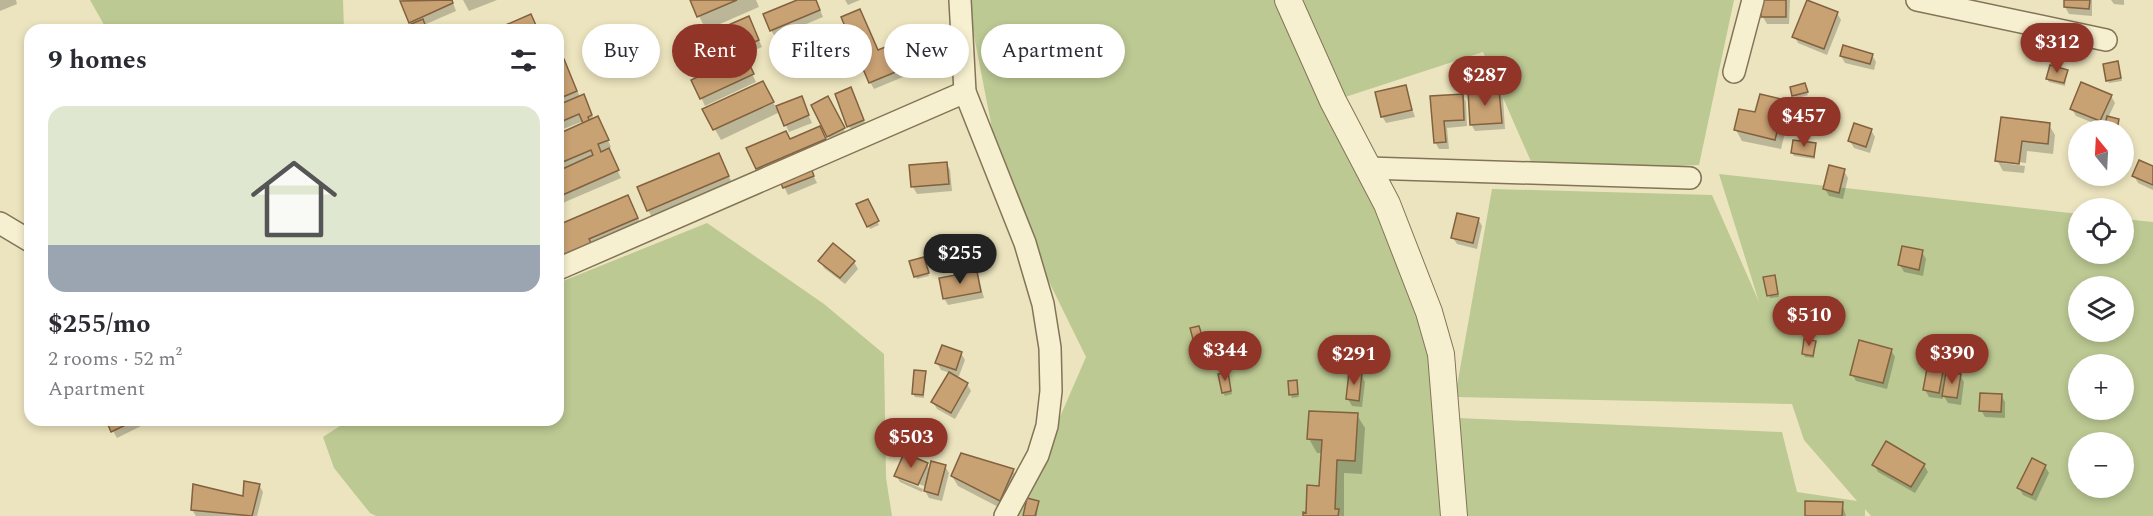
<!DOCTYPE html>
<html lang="en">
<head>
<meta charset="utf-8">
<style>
	body { margin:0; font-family:Spectral,serif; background:#f2f2f3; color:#2b2b33; height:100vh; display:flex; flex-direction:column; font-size:22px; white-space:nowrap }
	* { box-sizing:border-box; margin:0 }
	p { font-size:20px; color:#7c7c81 }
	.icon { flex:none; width:33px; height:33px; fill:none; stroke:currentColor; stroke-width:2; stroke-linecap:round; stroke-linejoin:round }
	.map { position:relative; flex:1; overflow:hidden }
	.sheet { position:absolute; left:24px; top:24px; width:540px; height:402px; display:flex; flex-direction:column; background:#fff; border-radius:18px; box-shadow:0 3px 9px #0003 }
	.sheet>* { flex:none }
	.top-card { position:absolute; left:582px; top:24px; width:570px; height:54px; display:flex; gap:12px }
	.needle { width:39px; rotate:342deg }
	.fabs { position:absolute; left:2068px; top:120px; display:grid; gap:12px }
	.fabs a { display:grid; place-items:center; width:66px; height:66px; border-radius:50%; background:#fff; box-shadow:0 3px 9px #0003; font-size:30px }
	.price { position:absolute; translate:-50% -51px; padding:0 14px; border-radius:21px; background:#913529; color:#fff; font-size:20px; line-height:39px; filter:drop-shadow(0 2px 3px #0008) }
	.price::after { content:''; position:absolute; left:50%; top:36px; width:18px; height:14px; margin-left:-9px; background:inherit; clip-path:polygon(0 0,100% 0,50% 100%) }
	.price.current { background:#222; color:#fff }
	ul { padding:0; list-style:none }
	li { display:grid; align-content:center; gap:12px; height:318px; padding:0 24px }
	li span { display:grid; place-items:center; height:186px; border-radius:18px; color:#555 }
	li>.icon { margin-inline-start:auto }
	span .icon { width:108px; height:108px; fill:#fffc; stroke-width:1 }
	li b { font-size:26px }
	h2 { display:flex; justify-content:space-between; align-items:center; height:72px; padding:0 24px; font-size:26px }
	.chip { padding:0 21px; border-radius:27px; background:#fff; box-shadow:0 3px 9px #0003; font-size:21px; line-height:54px }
	.chip.current { background:#913529; color:#fff }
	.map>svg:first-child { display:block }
</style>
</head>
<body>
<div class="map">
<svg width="2153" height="516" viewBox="0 0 2153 516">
	<rect width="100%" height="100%" fill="#ece4be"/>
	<g fill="#bcc993" fill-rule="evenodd">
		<path d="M90,0H343L344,30H107Z"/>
		<path d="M967,0H1282L1429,312L1448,516H1017L1086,357L1004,190Z"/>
		<path d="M1295,0H1734L1699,165L1536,173L1483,52L1333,101Z"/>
		<path d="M1719,174L2079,214V254H2124V219L2153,222V516H1871L1865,509V516H1465L1458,418L1782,432L1797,492L1857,501L1804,440L1792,404L1455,397L1492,189L1712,195L1759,302ZM2079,286H2124V332H2079ZM2079,364H2124V410H2079ZM2079,442H2124V488H2079Z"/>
		<path d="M707,223L824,304L884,354L886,478L892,516H376L370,513L334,468L323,437L349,420H558V283Z"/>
	</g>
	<g fill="#0003">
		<path d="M0,0H16L17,4L0,11Z"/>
		<path d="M405,0H452L456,11L424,25L427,30H401L412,25L402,1Z"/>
		<path d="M463,0H497L469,11Z"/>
		<path d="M691,0H756L759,7L706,30Z"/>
		<path d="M801,0H816L823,17L775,37L771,30Z"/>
		<path d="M845,0H860L848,5Z"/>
		<path d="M1763,0H1790L1789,24H1767L1763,17Z"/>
		<path d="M2066,0H2092V16L2069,14L2065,7Z"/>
		<path d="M2111,0H2124V5L2114,4Z"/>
		<path d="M1837,13L1841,20L1827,55L1798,43L1794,36Z"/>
		<path d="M752,25L762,47L743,55L756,82L705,106L693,80L697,78L692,69Z"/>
		<path d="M927,39L937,63L874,89L870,82L878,51Z"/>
		<path d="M800,41L811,64L790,74L775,44Z"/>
		<path d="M30,44V59L24,47Z"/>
		<path d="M1872,55L1876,62L1874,70L1845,63L1841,56Z"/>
		<path d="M564,60L580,97L587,103L594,120L601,125L611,147L608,149L621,178L558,205V135L584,124V121L558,131V63Z"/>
		<path d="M2118,63L2122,81L2109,83L2108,80Z"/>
		<path d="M2067,71L2065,86L2049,82L2047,79Z"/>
		<path d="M763,83L776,108L801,98L812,123L789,132L780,112L721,140L704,110Z"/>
		<path d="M1405,87L1415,117L1386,123L1382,116Z"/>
		<path d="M1791,88H1806L1808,95L1795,99Z"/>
		<path d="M851,89L867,128L853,133L849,126Z"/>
		<path d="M1499,91L1503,98L1505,129L1475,131L1471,124Z"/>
		<path d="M1462,95L1466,102L1467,126L1447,128L1449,149H1439L1435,142L1432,98Z"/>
		<path d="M2111,96L2115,103L2108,118L2119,121L2118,130H2105L2106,128L2076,116L2072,109Z"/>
		<path d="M1784,101L1790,112L1781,149L1742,141L1736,130L1757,114Z"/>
		<path d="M832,105L847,136L832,143L813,106Z"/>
		<path d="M2002,119L2049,125L2055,135L2053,154L2027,151L2026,163L2002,160V163L2025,166L2024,173L2003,171L1997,160Z"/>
		<path d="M1871,130L1875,137L1870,153L1854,148L1850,141Z"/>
		<path d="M824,135L829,146L761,176L748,149Z"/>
		<path d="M1815,144V159L1794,156L1792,153Z"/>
		<path d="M722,162L732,183L652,217L648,210Z"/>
		<path d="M946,163L950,170L952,191L917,194L913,187Z"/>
		<path d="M809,167L817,183L788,195L780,178Z"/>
		<path d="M2153,168V190L2138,183L2134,176Z"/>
		<path d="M1844,171L1848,178L1843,199L1829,196L1825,189Z"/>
		<path d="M867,201L879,225L870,229L858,205Z"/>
		<path d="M633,207L643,229L558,265V227Z"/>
		<path d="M1478,219L1482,226L1477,249L1457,244L1453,238Z"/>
		<path d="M1922,252L1926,259L1923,276L1904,272L1900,265Z"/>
		<path d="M820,261L854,262L858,269L845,284L824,268Z"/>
		<path d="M925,262L929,276L917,279L915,276Z"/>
		<path d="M977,272L984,298L948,305L944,298Z"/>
		<path d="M1776,280L1779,297L1770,298L1769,295Z"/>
		<path d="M1200,330L1207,354L1201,356L1199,353Z"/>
		<path d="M1815,342L1814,358L1805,357L1803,354Z"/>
		<path d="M1891,350L1895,357L1887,389L1856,381L1852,374Z"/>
		<path d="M1946,351L1950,358L1947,373L1960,375L1964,382L1961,405L1948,403L1943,395V399L1929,397L1925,390Z"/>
		<path d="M961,353L965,360L959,376H953L967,384L971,391L955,419L937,409L933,402L950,373L941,370L937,363Z"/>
		<path d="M925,372L924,398L915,397L913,394Z"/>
		<path d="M1227,373L1232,394L1225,396L1223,393Z"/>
		<path d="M1361,375L1365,382L1362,407L1352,406L1348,399Z"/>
		<path d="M1296,381L1299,397L1292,398L1291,395Z"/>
		<path d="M2001,395L2005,402V418L1985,417L1981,410Z"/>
		<path d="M1357,415L1365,428L1362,474L1344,473V516H1305L1308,487H1321L1322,453H1317L1309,439Z"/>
		<path d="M107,420H145L147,423L117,438Z"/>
		<path d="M934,429L939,443L929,446L927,444Z"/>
		<path d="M927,464L930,470L945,466L949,473L942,501L929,498L925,491L927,484L924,486L899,476V479L923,489L922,492L900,482L896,475Z"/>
		<path d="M1874,465H1924L1928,472L1915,493L1878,472Z"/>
		<path d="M2045,466L2049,473L2036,501L2023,495L2019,488Z"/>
		<path d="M1013,471L1019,481L1006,511L958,486L952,476Z"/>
		<path d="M259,485L263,492L257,516H196L192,510L245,498Z"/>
		<path d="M1038,502L1037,516H1024Z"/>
		<path d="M1842,504L1846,516H1806Z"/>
	</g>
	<g fill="#c9a274" stroke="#82613e" stroke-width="1.5">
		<path d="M452,0L453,3L409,23L400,1Z"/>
		<path d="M690,0H737L697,17Z"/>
		<path d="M797,0H816L820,10L770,31L763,14Z"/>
		<rect x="1761" y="0" width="25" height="17"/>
		<path d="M1807,0L1838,12L1824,49L1792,37Z"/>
		<path d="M2064,0H2090L2089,9L2064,7Z"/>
		<path d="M860,9L878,50L924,31L934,56L869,83L841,17Z"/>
		<path d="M531,14L538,30H494Z"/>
		<path d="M749,16L759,40L690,70L680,46Z"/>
		<path d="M423,19L427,30H397Z"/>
		<path d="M797,32L808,57L785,67L773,43Z"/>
		<path d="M1843,45L1873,54L1870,64L1840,56Z"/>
		<path d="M745,55L754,74L700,99L691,80Z"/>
		<path d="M564,59L577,91L558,99V61Z"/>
		<path d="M2118,61L2121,78L2106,81L2103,64Z"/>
		<path d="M2050,65L2068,70L2064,83L2046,79Z"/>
		<path d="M763,81L774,102L713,130L702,109Z"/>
		<path d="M2081,82L2112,95L2100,121L2070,109Z"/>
		<path d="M1805,83L1808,92L1792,96L1790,87Z"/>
		<path d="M1406,85L1412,110L1381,117L1375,92Z"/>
		<path d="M851,87L864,120L847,127L835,94Z"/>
		<path d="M1499,89L1502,123L1470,125L1468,91Z"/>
		<path d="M584,94L592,115L588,117L591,125L585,128L579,114L558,123V105Z"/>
		<path d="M1463,94L1464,120L1444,121L1446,142L1434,143L1430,96Z"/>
		<path d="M1760,94L1785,100L1775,140L1734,130L1739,109L1755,112Z"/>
		<path d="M802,96L809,115L784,126L776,106Z"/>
		<path d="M828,96L845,128L827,137L811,105Z"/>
		<path d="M598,116L609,140L598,144L601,152L609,148L619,170L558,197V171L593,155L591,150L558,164V134Z"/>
		<path d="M2107,116L2119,119L2117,130H2104Z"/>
		<path d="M2001,117L2050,123L2048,144L2022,141L2019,164L1995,161Z"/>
		<path d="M1854,123L1872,129L1866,147L1848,141Z"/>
		<path d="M820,126L826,139L756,169L746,148L786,131L790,139Z"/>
		<path d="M1793,140L1816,143L1814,157L1791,153Z"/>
		<path d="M719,153L729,176L647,211L637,187Z"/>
		<path d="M2139,160L2153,166V185L2132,176Z"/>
		<path d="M947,162L949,184L911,187L909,165Z"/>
		<path d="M810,165L814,176L783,188L778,177Z"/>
		<path d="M1829,165L1845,169L1839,193L1823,189Z"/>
		<path d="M628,195L638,218L589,239L595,252L568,263L562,250L558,252V225Z"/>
		<path d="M868,199L879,221L867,227L856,204Z"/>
		<path d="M1457,213L1479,218L1473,243L1451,238Z"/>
		<path d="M833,243L855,261L840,278L818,261Z"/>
		<path d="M1902,246L1923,250L1919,270L1898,265Z"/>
		<path d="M924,257L929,273L914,277L909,261Z"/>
		<path d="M977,271L981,292L943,299L939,278Z"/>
		<path d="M1775,275L1778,294L1767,296L1763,277Z"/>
		<path d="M1199,326L1207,351L1197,354L1190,328Z"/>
		<path d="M1804,339L1816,341L1813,356L1802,354Z"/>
		<path d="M1859,340L1892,349L1883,383L1850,375Z"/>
		<path d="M942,345L962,352L956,370L935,363Z"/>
		<path d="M1931,347L1947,350L1939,393L1923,390Z"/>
		<path d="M914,370L926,371L923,395L912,394Z"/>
		<path d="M949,372L968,383L951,413L931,402Z"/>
		<path d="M1228,372L1231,391L1222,393L1218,374Z"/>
		<path d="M1349,372L1362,373L1359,401L1346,399Z"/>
		<path d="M1946,372L1961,374L1957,398L1942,396Z"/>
		<path d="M1297,380L1298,394L1289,395L1288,381Z"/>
		<path d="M1980,393L2002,394L2001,412L1979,411Z"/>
		<path d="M1309,411L1358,413L1355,461L1337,460L1335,509H1339L1338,516H1303V512L1306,513L1307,485L1319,486L1322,440L1307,439Z"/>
		<path d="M106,420H136L111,432Z"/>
		<path d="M933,424L939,439L926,444L920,429Z"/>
		<path d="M1886,441L1925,464L1911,487L1872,465Z"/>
		<path d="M904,453L928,463L918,485L894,476Z"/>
		<path d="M961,453L1014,469L1000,501L951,476Z"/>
		<path d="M2032,458L2046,465L2032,495L2017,488Z"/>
		<path d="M931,461L946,465L938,495L924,491Z"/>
		<path d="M244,481L260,484L252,516L191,510L193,484L243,496Z"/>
		<path d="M1027,498L1039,501L1035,516H1023Z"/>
		<path d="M1805,501L1843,502L1842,516H1805Z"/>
	</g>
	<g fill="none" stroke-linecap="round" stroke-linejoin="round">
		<g stroke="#837457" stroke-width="24">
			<g id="minor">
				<path d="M960,0L965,92L1025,243L1043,304L1050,348L1051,391L1047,426L1038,455L1005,516"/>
				<path d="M1917,0L2106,40"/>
				<path d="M1734,72L1753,0"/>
				<path d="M1368,168L1690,178"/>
				<path d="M0,223L30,241"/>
				<path d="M558,269L965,92"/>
			</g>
		</g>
		<g stroke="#837457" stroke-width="28">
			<path id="tertiary" d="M1288,0L1333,101L1387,204L1429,312L1441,354L1454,516"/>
		</g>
		<use href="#minor" stroke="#f7f0d0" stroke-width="21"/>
		<use href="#tertiary" stroke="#f7f0d0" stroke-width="26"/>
	</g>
</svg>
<div class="fabs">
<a><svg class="needle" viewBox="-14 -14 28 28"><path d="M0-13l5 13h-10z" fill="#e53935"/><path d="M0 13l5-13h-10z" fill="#7c7c81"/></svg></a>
<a><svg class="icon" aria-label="locate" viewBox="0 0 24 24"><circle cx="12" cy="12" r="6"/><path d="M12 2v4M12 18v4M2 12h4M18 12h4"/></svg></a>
<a><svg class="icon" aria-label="layers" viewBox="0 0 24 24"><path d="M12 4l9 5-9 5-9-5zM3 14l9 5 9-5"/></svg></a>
<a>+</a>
<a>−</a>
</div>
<b class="price" style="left:2057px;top:74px">$312</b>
<b class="price" style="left:1485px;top:107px">$287</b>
<b class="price" style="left:1804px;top:148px">$457</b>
<b class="price current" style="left:960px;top:285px">$255</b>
<b class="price" style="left:1809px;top:347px">$510</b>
<b class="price" style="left:1225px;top:382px">$344</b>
<b class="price" style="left:1952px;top:385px">$390</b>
<b class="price" style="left:1354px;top:386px">$291</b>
<b class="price" style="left:911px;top:469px">$503</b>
<div class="top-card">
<a class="chip">Buy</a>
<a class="chip current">Rent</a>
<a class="chip">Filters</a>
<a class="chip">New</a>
<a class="chip">Apartment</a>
</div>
<section class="sheet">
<h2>9 homes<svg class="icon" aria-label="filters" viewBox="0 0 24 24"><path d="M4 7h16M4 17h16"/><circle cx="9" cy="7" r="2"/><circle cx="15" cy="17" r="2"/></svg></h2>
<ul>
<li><span style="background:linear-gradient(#dfe7d0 75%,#9aa5b1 0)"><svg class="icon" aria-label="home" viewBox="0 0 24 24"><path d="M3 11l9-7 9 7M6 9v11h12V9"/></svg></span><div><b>$255/mo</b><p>2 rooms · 52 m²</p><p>Apartment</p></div></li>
</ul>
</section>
</div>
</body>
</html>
